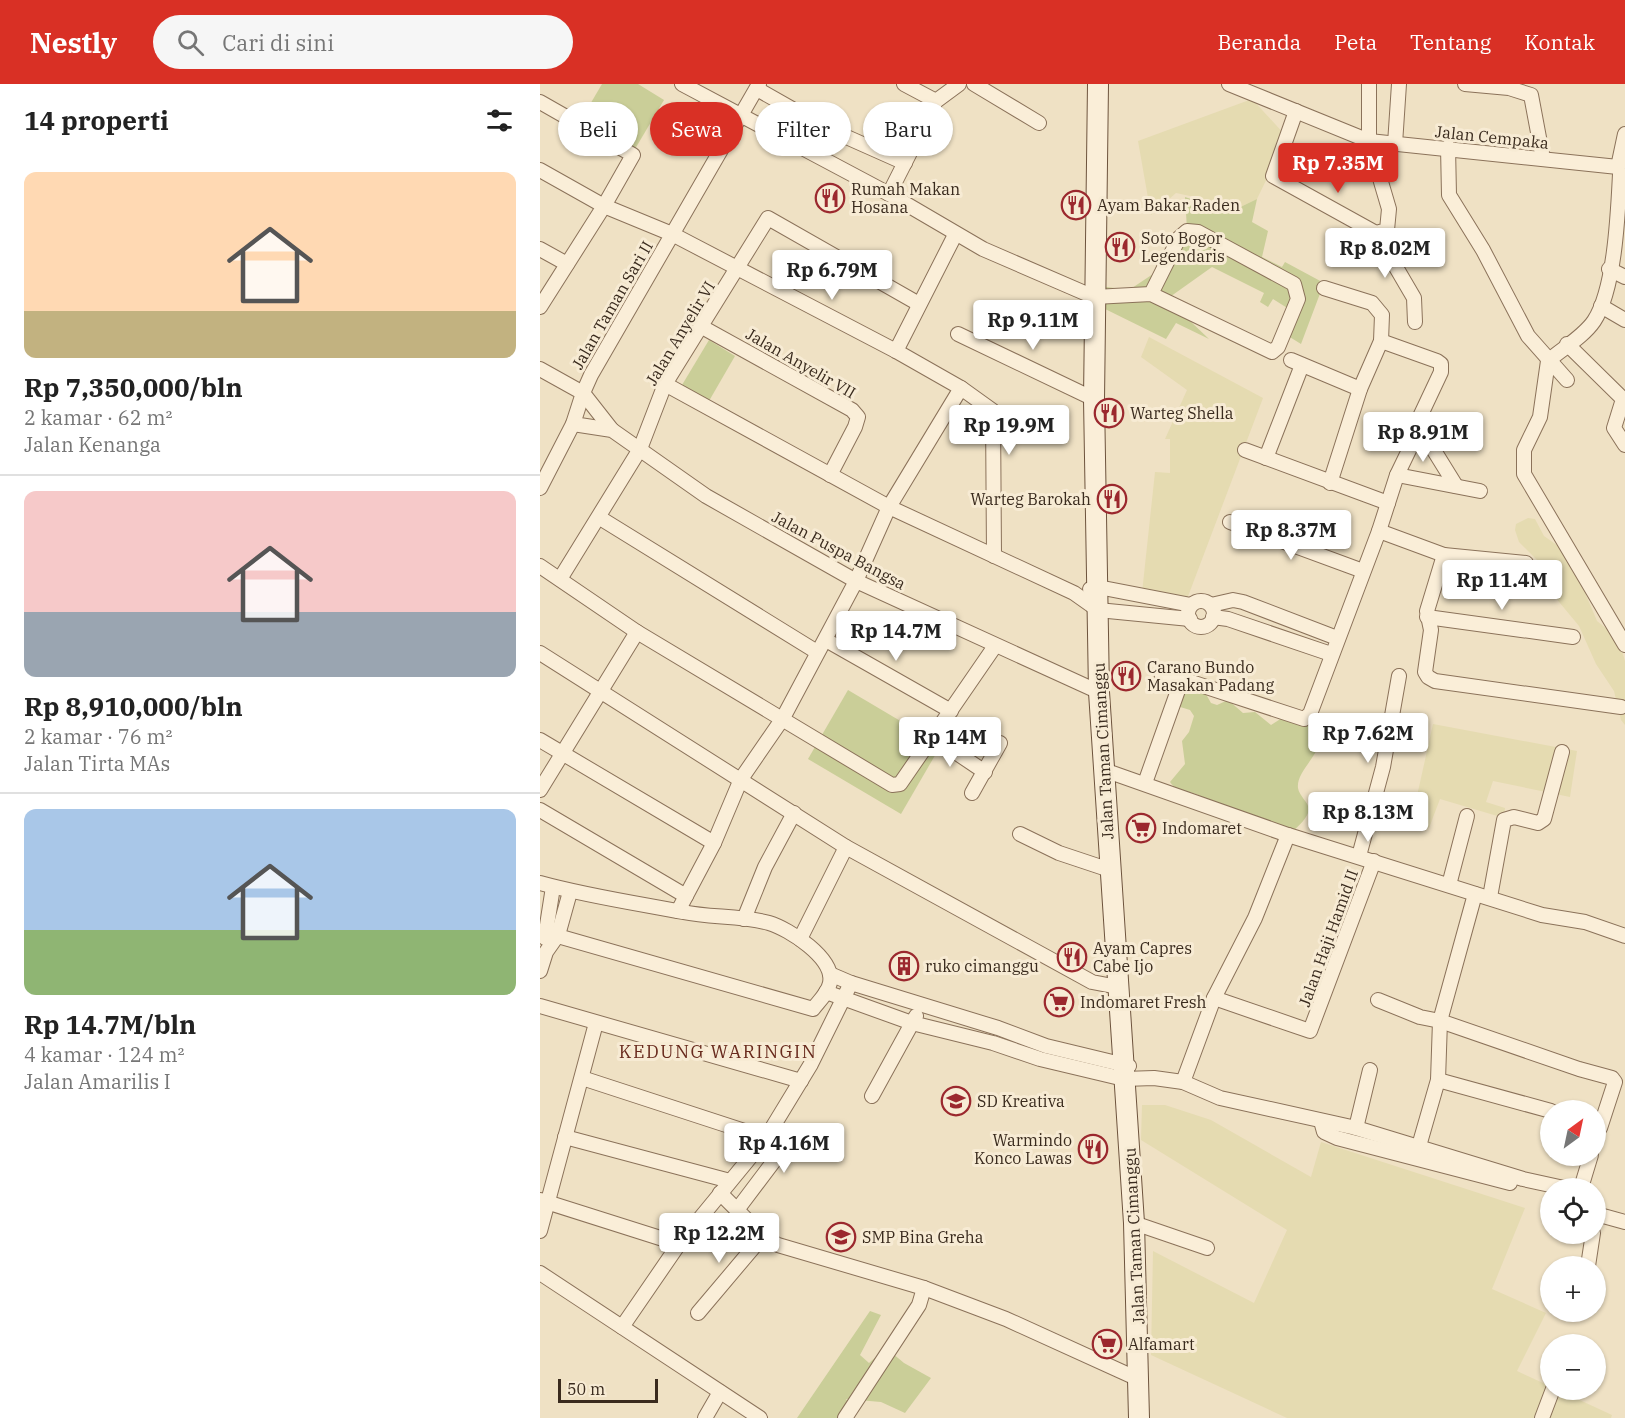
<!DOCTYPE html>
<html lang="id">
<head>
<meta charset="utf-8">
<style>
	body { margin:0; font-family:"IBM Plex Serif",serif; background:#f6f6f6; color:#222; height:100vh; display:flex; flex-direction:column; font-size:22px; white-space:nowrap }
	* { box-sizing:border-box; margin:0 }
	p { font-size:20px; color:#767676 }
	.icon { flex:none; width:33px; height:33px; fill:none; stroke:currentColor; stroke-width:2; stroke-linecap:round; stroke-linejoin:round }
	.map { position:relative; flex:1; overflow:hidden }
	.sheet { display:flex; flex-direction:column; background:#fff; width:540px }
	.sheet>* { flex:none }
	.top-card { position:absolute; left:18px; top:18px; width:570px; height:54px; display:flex; gap:12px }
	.needle { width:39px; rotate:33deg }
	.buttons { position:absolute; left:1000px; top:1016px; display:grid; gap:12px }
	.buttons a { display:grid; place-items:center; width:66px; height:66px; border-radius:50%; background:#fff; box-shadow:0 2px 4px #0004; font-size:30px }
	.scale { position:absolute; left:18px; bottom:15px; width:100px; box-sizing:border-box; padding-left:6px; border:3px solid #3a2b1e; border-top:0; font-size:16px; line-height:21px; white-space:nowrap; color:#3a2b1e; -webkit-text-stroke:4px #f7ebd4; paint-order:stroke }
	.price { position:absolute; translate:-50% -51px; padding:0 14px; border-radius:6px; background:#fff; color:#222; font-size:20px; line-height:39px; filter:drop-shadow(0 2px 3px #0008) }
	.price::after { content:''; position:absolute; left:50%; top:36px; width:18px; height:14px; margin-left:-9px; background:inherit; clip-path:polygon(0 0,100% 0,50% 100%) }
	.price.on { background:#d93025; color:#fff }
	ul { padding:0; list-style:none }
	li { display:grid; align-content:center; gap:12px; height:318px; padding:0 24px }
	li+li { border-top:2px solid #e0e0e0 }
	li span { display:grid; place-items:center; height:186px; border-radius:12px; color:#555 }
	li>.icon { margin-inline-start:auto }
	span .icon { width:108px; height:108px; fill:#fffc; stroke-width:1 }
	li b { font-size:26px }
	h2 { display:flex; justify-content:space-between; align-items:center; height:72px; padding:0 24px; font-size:26px }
	.chip { padding:0 21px; border-radius:27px; background:#fff; box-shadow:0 2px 4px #0004; font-size:21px; line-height:54px }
	.chip.on { background:#d93025; color:#fff }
	header { display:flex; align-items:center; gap:36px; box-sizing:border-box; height:84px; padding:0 30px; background:#d93025; color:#fff }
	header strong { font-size:28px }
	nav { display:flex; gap:33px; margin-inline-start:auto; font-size:21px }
	.search { width:420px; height:54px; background:#f6f6f6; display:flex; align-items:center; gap:15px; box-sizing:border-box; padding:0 21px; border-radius:33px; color:#767676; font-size:22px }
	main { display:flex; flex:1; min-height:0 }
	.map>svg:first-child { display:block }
</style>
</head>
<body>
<header>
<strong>Nestly</strong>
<div class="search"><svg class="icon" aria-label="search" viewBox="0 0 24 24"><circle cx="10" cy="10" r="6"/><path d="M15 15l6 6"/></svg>Cari di sini</div>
<nav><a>Beranda</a><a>Peta</a><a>Tentang</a><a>Kontak</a></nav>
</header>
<main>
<section class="sheet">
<h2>14 properti<svg class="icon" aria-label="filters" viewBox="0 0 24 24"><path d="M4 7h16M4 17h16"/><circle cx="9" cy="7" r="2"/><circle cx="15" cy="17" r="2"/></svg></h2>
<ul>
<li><span style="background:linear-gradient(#ffd9b3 75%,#c2b280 0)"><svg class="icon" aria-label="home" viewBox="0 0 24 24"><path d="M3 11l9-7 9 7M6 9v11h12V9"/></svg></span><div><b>Rp 7,350,000/bln</b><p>2 kamar · 62 m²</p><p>Jalan Kenanga</p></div></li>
<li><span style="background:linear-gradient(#f6c9c9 65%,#9aa5b1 0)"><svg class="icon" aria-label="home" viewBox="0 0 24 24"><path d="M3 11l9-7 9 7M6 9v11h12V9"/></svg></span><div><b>Rp 8,910,000/bln</b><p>2 kamar · 76 m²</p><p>Jalan Tirta MAs</p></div></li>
<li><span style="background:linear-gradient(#a9c7e8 65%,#8fb573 0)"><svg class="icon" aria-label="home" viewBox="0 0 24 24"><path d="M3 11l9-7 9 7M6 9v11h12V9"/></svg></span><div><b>Rp 14.7M/bln</b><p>4 kamar · 124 m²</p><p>Jalan Amarilis I</p></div></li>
</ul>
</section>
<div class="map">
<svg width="1085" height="1334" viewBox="0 0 1085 1334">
	<rect width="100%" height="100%" fill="#efe1c4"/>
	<g fill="#e5dbb1">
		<path d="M712,15L747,53L717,115L690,128L664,115L636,109L611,131L598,57Z"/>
		<path d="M609,253L723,314L647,515L602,509L615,388L630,389V355H625L647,306L601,273Z"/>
		<path d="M988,434L995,435L1004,452L1021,464L1044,497L1046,511L1057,537L1073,550L1080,561L1085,577V641L1081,636L1074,607L1056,580L1039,542L1015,513L1002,481L979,458L975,446L976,440Z"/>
		<path d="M893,640L1037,667L1030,713L953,697L946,718L965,724L964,734L900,715L889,744L837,733L852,708L877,712Z"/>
		<path d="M602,1021H625L671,1036L771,1093L781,1058L985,1124L952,1205L1006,1229L977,1287L1072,1331L1071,1334H747L611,1271L613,1167L714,1219L747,1146L601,1056Z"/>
	</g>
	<g fill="#cace98">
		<path d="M62,0H98L124,16L95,65L42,34Z"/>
		<path d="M645,113L690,128L717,115L712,138L728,147L722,173L742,183L745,178L784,199L761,260L740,247L752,227L733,215L728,223L720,218L724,209L672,183L627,215L669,255L636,239L626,255L559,222L560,202L589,206L628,180L647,145Z"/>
		<path d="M169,256L195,272L169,317L142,301Z"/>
		<path d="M650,603L663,605L671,619L677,621L688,616L703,629L715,628L731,641L742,634L768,638L781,648C782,672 756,686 758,704C759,713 772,720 768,729C765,737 755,745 749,751L718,744L693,742L662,713C650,705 639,711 630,698L645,680L642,657L649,648L654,632L650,626L637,622L643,606Z"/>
		<path d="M308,606L401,661L361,730L268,675Z"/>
		<path d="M330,1227L341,1231L320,1271L329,1279L346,1264L364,1279L391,1294L365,1329L341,1318L306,1315L315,1327L311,1334H257Z"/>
	</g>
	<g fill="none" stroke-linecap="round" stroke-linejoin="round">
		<g stroke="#8b725a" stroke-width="16">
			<g id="street">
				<path d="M142,0L349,110L443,165L554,213L611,210L732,268L738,263L758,215L754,200L658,148L647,147L639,154L611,210"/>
				<path d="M364,0L396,17"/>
				<path d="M434,0L499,39"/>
				<path d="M689,0L829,57L1078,83"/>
				<path d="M925,0L969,4L991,11L1003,75"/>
				<path d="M217,5L284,43L365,79"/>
				<path d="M0,18L93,71L64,122L0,223"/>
				<path d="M756,27L733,92L836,149L847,146L849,125L829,57V0"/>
				<path d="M855,60L859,0"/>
				<path d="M908,63L909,111L943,166L988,252L1027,296"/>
				<path d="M1078,83L1085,50"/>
				<path d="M0,86L64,122L132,150L356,267L421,304L349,423L316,497L243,634L201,695L174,759L138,827"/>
				<path d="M1080,90C1078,129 1075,205 1054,237C1043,253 1023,264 1008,277L1000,333L984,366V390L1085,561"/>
				<path d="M349,110L396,17L419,0"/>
				<path d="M836,149L874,214L875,238"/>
				<path d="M0,165L27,180"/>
				<path d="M1069,185L1085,193"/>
				<path d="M784,204L832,219L842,231L841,257L820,305L790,399"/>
				<path d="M1061,222L1085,236"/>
				<path d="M162,243L312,326L318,333L315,343L290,391"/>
				<path d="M418,250L554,315"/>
				<path d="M1027,260L1083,315L1074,344L1085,361"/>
				<path d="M356,267L415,151"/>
				<path d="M751,276L820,305"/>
				<path d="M0,285L43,309L33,340L0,404"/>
				<path d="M125,300L349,423L534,509L558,526L650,535"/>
				<path d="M421,304L453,327L454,472"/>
				<path d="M877,339L916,402"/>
				<path d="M33,340L72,346L166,412L316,497L559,608"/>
				<path d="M72,346L43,309L51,291L219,0"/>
				<path d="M705,366L848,419"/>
				<path d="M726,374L762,281"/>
				<path d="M857,391L940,407"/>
				<path d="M60,434L277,568"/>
				<path d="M690,438L823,487"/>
				<path d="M839,447L904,471L986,479"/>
				<path d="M904,471L887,527L891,546L885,588L888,593L895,597L1081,623"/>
				<path d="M0,482L97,548L352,701L360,700L455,562"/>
				<path d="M20,495L100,365L125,300L228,134L379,220"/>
				<path d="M550,505L558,503L651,521"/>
				<circle cx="661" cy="530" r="13"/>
				<path d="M671,521L693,516L703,518L797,554"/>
				<path d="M673,533L688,535L791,570"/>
				<path d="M887,533L1033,553"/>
				<path d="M286,556L411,627"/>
				<path d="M0,569L306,763L552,898L578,903"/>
				<path d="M621,589L642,595"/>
				<path d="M393,653L445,688"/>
				<path d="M0,656L174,759"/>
				<path d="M564,686L748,751L1002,831L1045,838L1085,852"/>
				<path d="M605,699L642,595L764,635L770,630L839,447L857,391L871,362L877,339L901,288V280L897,277L841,257"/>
				<path d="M0,706L97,548"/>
				<path d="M432,709L460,659"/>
				<path d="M0,726L146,812"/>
				<path d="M480,750L519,769L570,786"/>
				<path d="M819,772L843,683L859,592"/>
				<path d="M0,799C47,812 95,819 143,828C171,834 201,831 229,839C249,845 295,874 290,899C288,909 279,917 273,925L0,847"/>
				<path d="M909,801L927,732"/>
				<path d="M950,813L964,736L974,733L998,739L1004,735L1022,668"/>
				<path d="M204,835L225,783L254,729"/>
				<path d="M5,854L13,803"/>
				<path d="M260,855L306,763"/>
				<path d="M0,887L6,868L18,851L30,808"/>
				<path d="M290,890L311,899L458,944L506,962L589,982"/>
				<path d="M286,908L372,939L453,959L500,975L584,995L614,994L643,998L680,1014L816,1044L983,1095L1024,1104"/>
				<path d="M674,914L770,947L834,777"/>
				<path d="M838,916L880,933L900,937L1039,985L1072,994L1075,998L1060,1044"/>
				<path d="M0,922L261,997"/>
				<path d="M42,994L226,1054L237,1065V1073L197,1126"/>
				<path d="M898,996L1011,1027"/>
				<path d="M643,998L674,914L715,834L748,751"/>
				<path d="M332,1012L376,932"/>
				<path d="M781,1037L784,1048L797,1054L970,1099"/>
				<path d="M816,1044L830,986"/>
				<path d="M25,1053L190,1097"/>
				<path d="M879,1062L898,996L900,937L935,810"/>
				<path d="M1041,1104L1051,1071"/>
				<path d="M180,1109L223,1152L238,1161L384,1204L466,1235L598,1295"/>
				<path d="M0,1116L139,1160"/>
				<path d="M1056,1130L1085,1138"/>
				<path d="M594,1139L667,1164"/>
				<path d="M0,1147L56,939"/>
				<path d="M1048,1182L1053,1149"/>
				<path d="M0,1189L220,1334"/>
				<path d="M1042,1228V1227"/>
				<path d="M158,1229L223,1152"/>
				<path d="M82,1243L139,1160L226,1054L271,980L311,899"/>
				<path d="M1028,1260H1030"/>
				<path d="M165,1334L180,1308"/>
				<path d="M305,1334L379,1221L384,1204"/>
				<path d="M1002,1334L1013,1305"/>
			</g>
		</g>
		<g stroke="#6d533d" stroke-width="22">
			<path id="secondary" d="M558,0L554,315L559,608L594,1139L599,1334"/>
		</g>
		<use href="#street" stroke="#faeed8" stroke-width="14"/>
		<use href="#secondary" stroke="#faeed8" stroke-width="20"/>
	</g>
	<defs>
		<g id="restaurant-ring" transform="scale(1.5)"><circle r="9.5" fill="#f7ebd4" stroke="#9b282e" stroke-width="1.5"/><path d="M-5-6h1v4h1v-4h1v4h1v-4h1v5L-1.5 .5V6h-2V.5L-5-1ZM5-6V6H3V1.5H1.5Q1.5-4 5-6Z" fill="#9b282e"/></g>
		<g id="supermarket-ring" transform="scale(1.5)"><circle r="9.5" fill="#f7ebd4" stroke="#9b282e" stroke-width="1.5"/><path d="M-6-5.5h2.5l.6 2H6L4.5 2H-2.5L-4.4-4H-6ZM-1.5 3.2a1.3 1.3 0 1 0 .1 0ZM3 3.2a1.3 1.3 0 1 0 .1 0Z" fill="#9b282e"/></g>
		<g id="building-ring" transform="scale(1.5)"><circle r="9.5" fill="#f7ebd4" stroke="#9b282e" stroke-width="1.5"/><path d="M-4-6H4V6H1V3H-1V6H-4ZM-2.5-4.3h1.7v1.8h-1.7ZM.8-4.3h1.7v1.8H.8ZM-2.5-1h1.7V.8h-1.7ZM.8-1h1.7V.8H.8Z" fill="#9b282e"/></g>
		<g id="school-ring" transform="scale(1.5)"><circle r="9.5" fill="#f7ebd4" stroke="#9b282e" stroke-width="1.5"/><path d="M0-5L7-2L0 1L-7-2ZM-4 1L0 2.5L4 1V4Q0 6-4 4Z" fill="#9b282e"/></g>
	</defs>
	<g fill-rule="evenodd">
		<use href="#restaurant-ring" x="290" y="114"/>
		<use href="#restaurant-ring" x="536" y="121"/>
		<use href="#restaurant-ring" x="580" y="163"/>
		<use href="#restaurant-ring" x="569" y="329"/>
		<use href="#restaurant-ring" x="572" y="415"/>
		<use href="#restaurant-ring" x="586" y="592"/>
		<use href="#supermarket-ring" x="601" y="744"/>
		<use href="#restaurant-ring" x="532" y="873"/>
		<use href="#building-ring" x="364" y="882"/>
		<use href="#supermarket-ring" x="519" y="918"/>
		<use href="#school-ring" x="416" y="1017"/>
		<use href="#restaurant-ring" x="553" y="1065"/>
		<use href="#school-ring" x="301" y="1153"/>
		<use href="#supermarket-ring" x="567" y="1260"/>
	</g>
	<g text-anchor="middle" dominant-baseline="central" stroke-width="6" stroke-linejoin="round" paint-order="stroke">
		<g font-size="16" fill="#3a2b1e" stroke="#f7ebd4">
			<text transform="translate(952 53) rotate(6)">Jalan Cempaka</text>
			<text transform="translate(72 221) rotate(-60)">Jalan Taman Sari II</text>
			<text transform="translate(140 249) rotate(-59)">Jalan Anyelir VI</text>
			<text transform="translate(261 279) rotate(30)">Jalan Anyelir VII</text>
			<text transform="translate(299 466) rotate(28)">Jalan Puspa Bangsa</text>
			<text transform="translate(563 667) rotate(-93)">Jalan Taman Cimanggu</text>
			<text transform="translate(788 854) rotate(-70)">Jalan Haji Hamid II</text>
			<text transform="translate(594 1152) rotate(-93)">Jalan Taman Cimanggu</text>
		</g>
		<g font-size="16" fill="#3a2b1e" stroke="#f7ebd4" text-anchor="start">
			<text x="311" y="105">Rumah Makan<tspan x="311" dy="18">Hosana</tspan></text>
			<text x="557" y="121">Ayam Bakar Raden</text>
			<text x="601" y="154">Soto Bogor<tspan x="601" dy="18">Legendaris</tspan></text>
			<text x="590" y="329">Warteg Shella</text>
			<text x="551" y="415" text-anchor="end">Warteg Barokah</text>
			<text x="607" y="583">Carano Bundo<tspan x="607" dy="18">Masakan Padang</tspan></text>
			<text x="622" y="744">Indomaret</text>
			<text x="553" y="864">Ayam Capres<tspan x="553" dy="18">Cabe Ijo</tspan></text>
			<text x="385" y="882">ruko cimanggu</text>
			<text x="540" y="918">Indomaret Fresh</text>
			<text x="437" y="1017">SD Kreativa</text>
			<text x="532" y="1056" text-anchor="end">Warmindo<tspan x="532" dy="18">Konco Lawas</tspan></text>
			<text x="322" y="1153">SMP Bina Greha</text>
			<text x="588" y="1260">Alfamart</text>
		</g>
		<g font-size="18" letter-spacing="1.5" fill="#682a1d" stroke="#f7ebd4">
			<text x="178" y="967">KEDUNG WARINGIN</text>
		</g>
	</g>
</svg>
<div class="buttons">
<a><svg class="needle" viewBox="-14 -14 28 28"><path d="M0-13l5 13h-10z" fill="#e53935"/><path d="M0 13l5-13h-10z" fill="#767676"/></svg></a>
<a><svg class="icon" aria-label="locate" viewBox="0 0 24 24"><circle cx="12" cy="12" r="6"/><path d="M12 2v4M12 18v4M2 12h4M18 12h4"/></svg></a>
<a>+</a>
<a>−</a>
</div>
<div class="scale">50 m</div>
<b class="price on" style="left:798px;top:110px">Rp 7.35M</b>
<b class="price" style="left:845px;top:195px">Rp 8.02M</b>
<b class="price" style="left:292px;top:217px">Rp 6.79M</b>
<b class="price" style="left:493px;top:267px">Rp 9.11M</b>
<b class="price" style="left:469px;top:372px">Rp 19.9M</b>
<b class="price" style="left:883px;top:379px">Rp 8.91M</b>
<b class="price" style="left:751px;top:477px">Rp 8.37M</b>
<b class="price" style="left:962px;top:527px">Rp 11.4M</b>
<b class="price" style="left:356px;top:578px">Rp 14.7M</b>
<b class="price" style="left:828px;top:680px">Rp 7.62M</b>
<b class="price" style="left:410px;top:684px">Rp 14M</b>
<b class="price" style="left:828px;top:759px">Rp 8.13M</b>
<b class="price" style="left:244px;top:1090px">Rp 4.16M</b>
<b class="price" style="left:179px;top:1180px">Rp 12.2M</b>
<div class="top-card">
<a class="chip">Beli</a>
<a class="chip on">Sewa</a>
<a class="chip">Filter</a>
<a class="chip">Baru</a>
</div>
</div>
</main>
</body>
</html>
